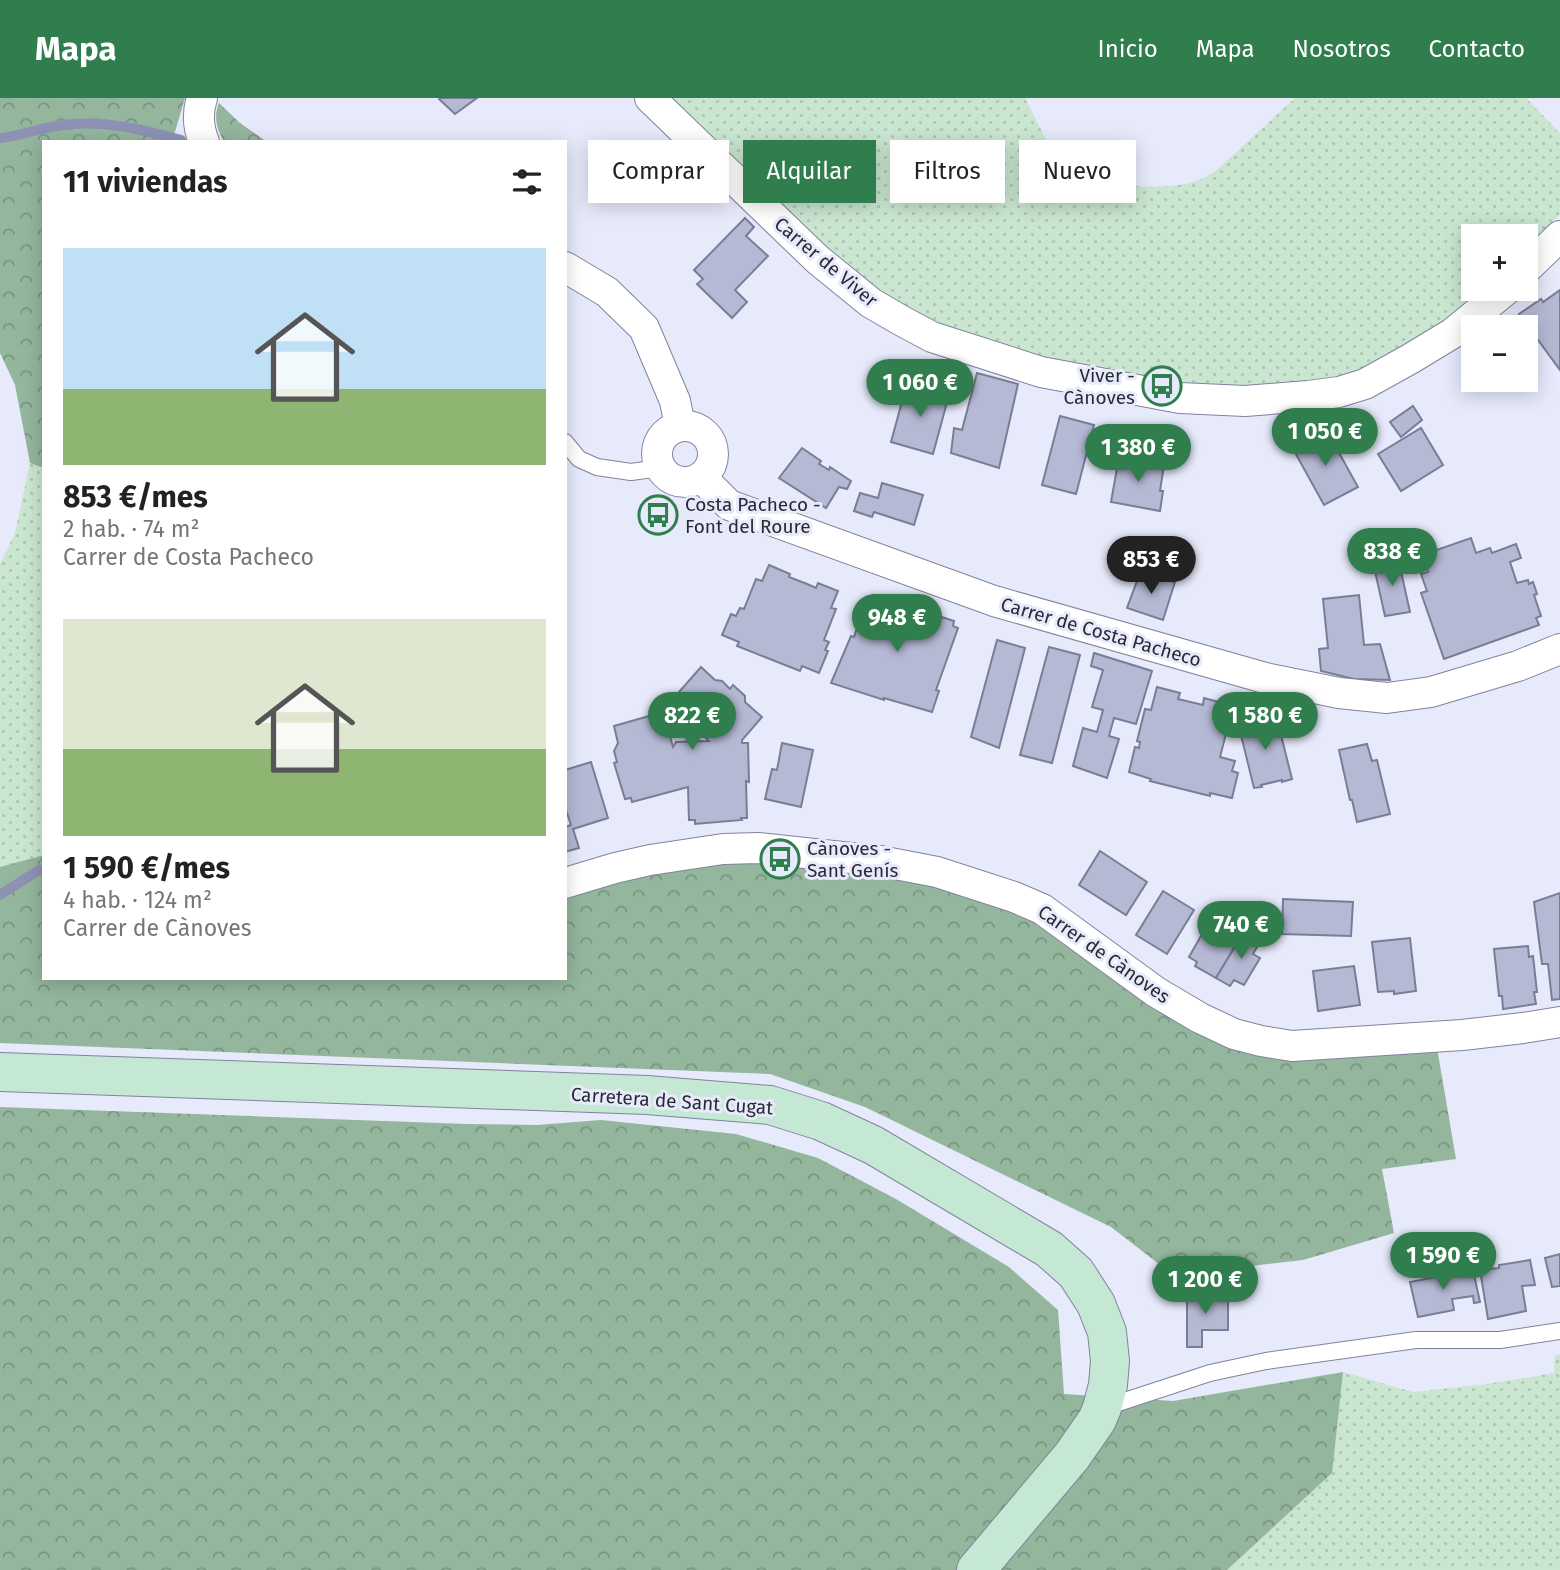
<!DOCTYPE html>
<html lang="es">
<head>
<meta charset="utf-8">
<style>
	body { margin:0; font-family:"Fira Sans",sans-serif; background:#f2f2f2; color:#222; height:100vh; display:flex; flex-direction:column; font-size:26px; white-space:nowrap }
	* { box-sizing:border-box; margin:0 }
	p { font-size:23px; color:#767676 }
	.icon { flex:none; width:38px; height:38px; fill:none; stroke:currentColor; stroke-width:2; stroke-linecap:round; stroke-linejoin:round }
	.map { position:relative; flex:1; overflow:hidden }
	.sheet { position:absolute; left:42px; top:42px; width:525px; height:840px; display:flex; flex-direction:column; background:#fff; border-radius:0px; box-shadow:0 4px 18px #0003 }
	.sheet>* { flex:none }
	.top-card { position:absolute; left:588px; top:42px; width:665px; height:63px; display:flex; gap:14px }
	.tools { position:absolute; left:1461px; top:126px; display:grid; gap:14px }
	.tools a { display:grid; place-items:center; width:77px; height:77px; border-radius:0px; background:#fff; box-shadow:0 4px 18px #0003; font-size:35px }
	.price { position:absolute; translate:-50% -60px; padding:0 16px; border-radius:24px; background:#307d4d; color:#fff; font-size:23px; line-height:46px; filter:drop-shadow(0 2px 4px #0008) }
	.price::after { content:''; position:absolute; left:50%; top:42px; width:21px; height:16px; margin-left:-10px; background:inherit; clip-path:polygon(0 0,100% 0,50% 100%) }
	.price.active { background:#222; color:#fff }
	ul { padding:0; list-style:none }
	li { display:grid; align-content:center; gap:14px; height:371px; padding:0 21px }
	li span { display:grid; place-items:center; height:217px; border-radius:0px; color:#555 }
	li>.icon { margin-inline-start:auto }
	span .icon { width:126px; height:126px; fill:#fffc; stroke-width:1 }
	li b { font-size:30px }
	h2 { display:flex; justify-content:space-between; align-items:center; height:84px; padding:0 21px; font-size:30px }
	.tag { padding:0 24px; border-radius:0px; background:#fff; box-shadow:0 4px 18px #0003; font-size:24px; line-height:63px }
	.tag.active { background:#307d4d; color:#fff }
	header { display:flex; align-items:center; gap:42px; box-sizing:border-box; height:98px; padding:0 35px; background:#307d4d; color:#fff }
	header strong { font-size:33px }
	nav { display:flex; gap:38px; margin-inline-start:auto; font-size:24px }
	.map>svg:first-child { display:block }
</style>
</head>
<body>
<header>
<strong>Mapa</strong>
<nav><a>Inicio</a><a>Mapa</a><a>Nosotros</a><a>Contacto</a></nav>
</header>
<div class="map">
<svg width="1560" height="1472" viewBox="0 0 1560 1472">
	<defs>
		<pattern id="grass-dots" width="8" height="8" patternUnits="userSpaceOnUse" patternTransform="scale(1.75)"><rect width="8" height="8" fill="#cae6d1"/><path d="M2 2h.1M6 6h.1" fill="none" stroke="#aec5b4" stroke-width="1.8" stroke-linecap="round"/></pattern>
		<pattern id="forest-crowns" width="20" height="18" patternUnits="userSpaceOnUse" patternTransform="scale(1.75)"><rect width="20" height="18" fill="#94b69d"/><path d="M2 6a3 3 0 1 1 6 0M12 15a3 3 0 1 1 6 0" fill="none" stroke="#799481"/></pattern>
	</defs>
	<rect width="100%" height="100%" fill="#e7eafb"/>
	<g fill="url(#grass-dots)">
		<path d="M669,0H1025L1065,79C1103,85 1152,94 1189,85C1200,83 1209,77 1218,71L1295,0H1526L1560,35V116L1526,154V138H1474V191H1494L1446,225L1344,281L1217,292L1131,284L939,233L876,198Z"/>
		<path d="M30,365L44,370V757L0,769V466L15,435Z"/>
		<path d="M1560,1256V1472H1227L1331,1375L1343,1274L1413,1294L1487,1286L1554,1275L1555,1258Z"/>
	</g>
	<g fill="url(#forest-crowns)">
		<path d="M0,0H185L172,44H44V370L30,365L15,287L0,255Z"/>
		<path d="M219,5L240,25L267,44H224C217,31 213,19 219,5Z"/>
		<path d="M44,757V880H565V799L607,784L724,761L902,778L974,797L1037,824L1212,940L1436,944L1456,1061L1382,1071L1394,1135L1303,1162L1173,1177L1111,1129L865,1009L770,976L0,945V769Z"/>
		<path d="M0,1009L467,1026L537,1027L601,1022L736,1036L818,1060L896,1101L1009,1169L1058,1212L1064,1296L1173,1303L1343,1274L1332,1375L1227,1472H0Z"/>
	</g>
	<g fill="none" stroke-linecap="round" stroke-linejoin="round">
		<g stroke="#8d92b5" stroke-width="10">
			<path d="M0,40C22,38 42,29 64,27C106,22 140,31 181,42"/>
			<path d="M0,797L39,772L44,773"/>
		</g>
	</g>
	<g fill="#b5b9d4" stroke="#797d96" stroke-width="2">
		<path d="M440,0H477L455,16L439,1Z"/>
		<path d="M745,120L754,129L746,138L768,158L735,192L747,204L732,220L697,186L703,181L694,172Z"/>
		<path d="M1560,192V272L1519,216L1541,201L1543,204Z"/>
		<path d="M977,275L1018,286L999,370L951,355L954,330L962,332Z"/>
		<path d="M907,285L949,297L933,356L891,344Z"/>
		<path d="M1413,308L1422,322L1401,339L1390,324Z"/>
		<path d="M1060,318L1094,327L1076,396L1042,387Z"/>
		<path d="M1421,330L1443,367L1401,393L1378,356Z"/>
		<path d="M1327,333L1358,389L1324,407L1293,351Z"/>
		<path d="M802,350L821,363L819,366L829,372L830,369L851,383L847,391L839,389L826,410L779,380Z"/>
		<path d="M1119,359L1164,367L1160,393H1163L1160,413L1111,404Z"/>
		<path d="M882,385L923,397L914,427L874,414L872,419L854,413L860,395L878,400Z"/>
		<path d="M1471,440L1476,455L1490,450L1492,455L1516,446L1521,460L1510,464L1517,485L1528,482L1529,486L1533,484L1537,496L1534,497L1541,518L1536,520L1539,527L1444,561L1421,495L1427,493L1421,476L1428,474L1422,457Z"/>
		<path d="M1398,460L1410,514L1385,518L1374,469Z"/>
		<path d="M769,467L790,476L789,479L807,486L816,490L818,485L838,493L831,510L836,511L824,542L829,544L825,552L828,553L819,575L802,568L800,573L737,548L739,544L722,537L731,516L736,518L740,510L744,511L756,481L762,483Z"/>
		<path d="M1140,475L1154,482L1155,478L1175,484L1163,522L1127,510Z"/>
		<path d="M873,497L954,523L953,528L958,530L936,592L939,593L932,614L884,600V602L831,585L851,538L854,539L867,500L872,502Z"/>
		<path d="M1359,497L1364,547L1380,546L1390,582L1354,581L1321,573L1319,551L1328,550L1323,501Z"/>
		<path d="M997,542L1025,550L999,650L971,639Z"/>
		<path d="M1049,549L1080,557L1052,665L1020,657Z"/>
		<path d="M1094,555L1152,573L1136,626L1114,620L1109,638L1119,641L1107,680L1073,668L1083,630L1097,634L1103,612L1092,609L1103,572L1091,568Z"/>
		<path d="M701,569L715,582L722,583L730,591L733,587L745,598V604L762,619L742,642V645H748L749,684L746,683L747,720H741L742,722L695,726V722H689L688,689L632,704L631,700L625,701L614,665L617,664L614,653L618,645L614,628L663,614L673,649L676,644L709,643L692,626L687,630L665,610Z"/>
		<path d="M1157,589L1180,595L1178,601L1203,607L1204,600L1226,606L1220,630L1227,632L1220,659L1235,663L1232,673L1238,675L1232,700L1210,695V698L1150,683L1151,681L1129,674L1135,649L1139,650L1140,644L1137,643L1145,611L1151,612Z"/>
		<path d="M1258,620L1259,625L1277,621L1292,681L1282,684V682L1261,687L1262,689L1254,690L1238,625Z"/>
		<path d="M782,645L813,652L801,709L765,701L772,671L777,672Z"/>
		<path d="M1367,646L1372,663L1377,662L1390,716L1357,724L1352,702H1350L1339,652Z"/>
		<path d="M591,664L608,720L573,731L579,750L565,754V729L571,727L565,709V672Z"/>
		<path d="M1100,753L1147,784L1126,817L1079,787Z"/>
		<path d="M1163,793L1194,812L1167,856L1136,837Z"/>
		<path d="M1560,795V901L1552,902L1548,866H1542L1534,804Z"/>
		<path d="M1283,801L1353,804L1351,838L1282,836Z"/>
		<path d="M1214,815L1245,832L1216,880L1195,868L1197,864L1189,859Z"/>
		<path d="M1245,832L1261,842L1253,856L1260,860L1244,887L1234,882L1230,888L1216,880Z"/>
		<path d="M1410,840L1416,893L1394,896V893L1378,894L1372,844Z"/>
		<path d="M1528,848L1529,859L1533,858L1537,894H1534L1536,906L1503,911L1502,898H1499L1494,851Z"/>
		<path d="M1354,868L1360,907L1318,913L1313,873Z"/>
		<path d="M1560,1156V1188L1552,1189L1545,1160Z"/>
		<path d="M1530,1162L1535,1187L1522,1188L1526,1213L1488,1221L1480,1172L1499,1170V1167Z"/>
		<path d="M1473,1172L1480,1204L1474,1205L1473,1198L1452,1201L1454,1212L1418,1219L1410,1184Z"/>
		<path d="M1187,1191H1201V1199H1228V1232H1202V1249H1187Z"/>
	</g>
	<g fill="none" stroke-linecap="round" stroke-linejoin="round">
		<g stroke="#80839d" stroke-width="18">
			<g id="service">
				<path d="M565,344L579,361L597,369L631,374L660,370"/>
				<path d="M1106,1309L1210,1275L1266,1263L1416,1242H1500L1560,1233"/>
			</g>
		</g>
		<g stroke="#80839d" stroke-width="32">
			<g id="minor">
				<path d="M202,0C197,15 198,29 204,44"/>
				<path d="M650,0L817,161L871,205L902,223L932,239L1041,274L1180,300L1245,303L1308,298L1339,294L1365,286L1410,261L1453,235L1507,191"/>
				<path d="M565,169L607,194L644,230L675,303L680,328"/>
				<path d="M1526,171L1560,138"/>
				<circle cx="685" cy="356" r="28"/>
				<path d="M701,379L729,407L994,503L1265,580L1339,595L1387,600L1431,594L1518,568L1560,551"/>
				<path d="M565,785L615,770L650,762L723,751L758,750L880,763L937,774L1014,799L1042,811L1156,894L1200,920L1234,936L1261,943L1292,948L1462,937L1523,930L1560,924"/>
			</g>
		</g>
		<g stroke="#80839d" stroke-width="40">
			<path id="secondary" d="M0,974L647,997L770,1007L821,1023L873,1047L1049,1151L1076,1175L1096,1206L1107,1234L1110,1263L1108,1287L1102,1310L1097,1322L1072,1358L976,1472"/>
		</g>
		<use href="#service" stroke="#fff" stroke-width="16"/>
		<use href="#minor" stroke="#fff" stroke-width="30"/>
		<use href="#secondary" stroke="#c4e8d3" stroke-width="38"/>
	</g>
	<defs>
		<g id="bus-ring" transform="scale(2.0125)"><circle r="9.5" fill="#e7eafb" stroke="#307d4d" stroke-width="1.5"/><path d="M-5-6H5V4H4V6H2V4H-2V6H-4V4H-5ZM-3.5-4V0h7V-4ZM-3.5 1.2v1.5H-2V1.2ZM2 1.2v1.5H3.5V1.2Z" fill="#307d4d"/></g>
	</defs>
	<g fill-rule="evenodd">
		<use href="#bus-ring" x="1162" y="288"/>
		<use href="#bus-ring" x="658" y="417"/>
		<use href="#bus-ring" x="780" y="761"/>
	</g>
	<g text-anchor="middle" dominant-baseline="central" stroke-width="6" stroke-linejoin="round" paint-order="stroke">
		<g font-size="19" fill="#292a35" stroke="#e7eafb">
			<text transform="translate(826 164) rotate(40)">Carrer de Viver</text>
			<text transform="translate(1101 534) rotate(16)">Carrer de Costa Pacheco</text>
			<text transform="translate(1104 856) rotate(35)">Carrer de Cànoves</text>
			<text transform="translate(672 1003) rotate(4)">Carretera de Sant Cugat</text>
		</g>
		<g font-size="19" fill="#292a35" stroke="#e7eafb" text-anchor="start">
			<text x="1135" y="277" text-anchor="end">Viver -<tspan x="1135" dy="22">Cànoves</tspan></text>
			<text x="685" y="406">Costa Pacheco -<tspan x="685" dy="22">Font del Roure</tspan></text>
			<text x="807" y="750">Cànoves -<tspan x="807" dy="22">Sant Genís</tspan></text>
		</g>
	</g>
</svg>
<div class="tools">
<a>+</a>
<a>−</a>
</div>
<b class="price" style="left:920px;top:321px">1 060 €</b>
<b class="price" style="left:1325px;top:370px">1 050 €</b>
<b class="price" style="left:1138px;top:386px">1 380 €</b>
<b class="price" style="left:1392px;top:490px">838 €</b>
<b class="price active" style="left:1151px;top:498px">853 €</b>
<b class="price" style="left:897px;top:556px">948 €</b>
<b class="price" style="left:692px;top:654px">822 €</b>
<b class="price" style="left:1265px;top:654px">1 580 €</b>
<b class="price" style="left:1241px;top:863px">740 €</b>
<b class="price" style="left:1443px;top:1194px">1 590 €</b>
<b class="price" style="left:1205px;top:1218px">1 200 €</b>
<div class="top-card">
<a class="tag">Comprar</a>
<a class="tag active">Alquilar</a>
<a class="tag">Filtros</a>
<a class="tag">Nuevo</a>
</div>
<section class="sheet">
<h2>11 viviendas<svg class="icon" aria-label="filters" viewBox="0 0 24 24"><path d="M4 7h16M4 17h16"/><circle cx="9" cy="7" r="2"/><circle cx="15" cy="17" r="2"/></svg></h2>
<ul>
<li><span style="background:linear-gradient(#bfe0f5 65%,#8fb573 0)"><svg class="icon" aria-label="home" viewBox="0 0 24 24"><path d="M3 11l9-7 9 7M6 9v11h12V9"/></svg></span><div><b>853 €/mes</b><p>2 hab. · 74 m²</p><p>Carrer de Costa Pacheco</p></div></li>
<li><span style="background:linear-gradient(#dfe7d0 60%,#8fb573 0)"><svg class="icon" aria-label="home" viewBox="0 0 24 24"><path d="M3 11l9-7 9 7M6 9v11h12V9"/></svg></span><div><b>1 590 €/mes</b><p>4 hab. · 124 m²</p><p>Carrer de Cànoves</p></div></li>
</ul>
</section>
</div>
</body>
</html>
